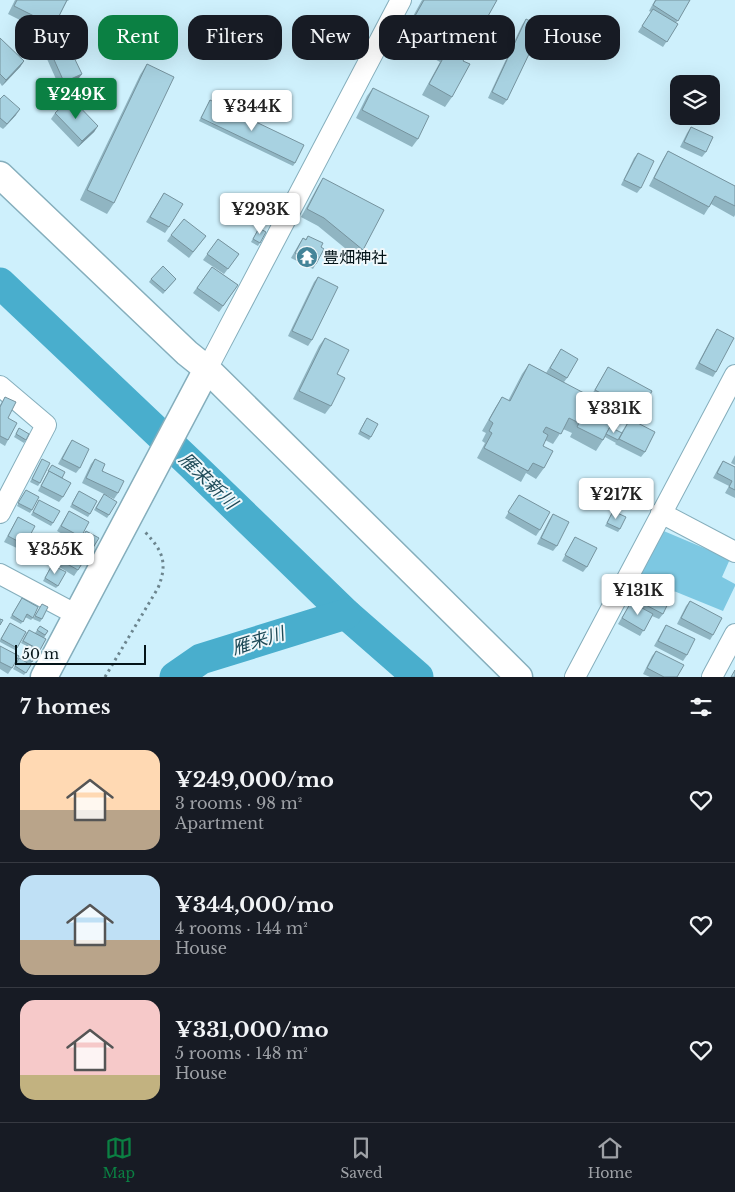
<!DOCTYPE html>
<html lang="en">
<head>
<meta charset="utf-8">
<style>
	body { margin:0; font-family:"Libre Baskerville","Noto Sans JP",serif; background:#20242c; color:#f1f3f6; height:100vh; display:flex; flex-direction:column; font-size:19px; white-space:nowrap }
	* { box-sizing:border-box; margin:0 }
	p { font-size:16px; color:#9ea1a6 }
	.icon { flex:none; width:28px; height:28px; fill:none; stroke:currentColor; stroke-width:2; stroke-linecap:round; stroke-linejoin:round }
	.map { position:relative; height:677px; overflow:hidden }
	.drawer { display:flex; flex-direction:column; background:#171b24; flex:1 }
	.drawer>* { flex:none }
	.guide { position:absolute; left:15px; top:15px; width:705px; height:45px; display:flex; gap:10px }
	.tools { position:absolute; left:670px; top:75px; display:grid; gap:10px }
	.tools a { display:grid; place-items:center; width:50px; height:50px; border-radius:10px; background:#171b24; box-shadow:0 5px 20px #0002; font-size:25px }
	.scale { position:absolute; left:15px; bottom:12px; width:131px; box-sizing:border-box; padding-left:5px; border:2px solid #041419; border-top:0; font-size:14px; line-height:18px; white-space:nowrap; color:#041419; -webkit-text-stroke:4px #f0f8fb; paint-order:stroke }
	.price { position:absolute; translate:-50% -42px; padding:0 11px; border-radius:5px; background:#fff; color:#222; font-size:16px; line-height:32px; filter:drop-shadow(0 1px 2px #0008) }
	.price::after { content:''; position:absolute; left:50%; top:30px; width:15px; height:11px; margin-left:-8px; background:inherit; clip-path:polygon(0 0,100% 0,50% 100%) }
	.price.current { background:#0b8043; color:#fff }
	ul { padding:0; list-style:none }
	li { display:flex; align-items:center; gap:15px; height:125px; padding:0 20px }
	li+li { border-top:1px solid #363941 }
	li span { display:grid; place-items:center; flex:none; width:140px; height:100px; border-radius:15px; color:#555 }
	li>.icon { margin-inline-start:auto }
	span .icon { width:60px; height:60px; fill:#fffc; stroke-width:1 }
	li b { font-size:21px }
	h2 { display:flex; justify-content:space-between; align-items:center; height:60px; padding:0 20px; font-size:21px }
	.chip { padding:0 18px; border-radius:15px; background:#171b24; box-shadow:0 5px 20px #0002; font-size:18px; line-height:45px }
	.chip.current { background:#0b8043; color:#fff }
	.menu { display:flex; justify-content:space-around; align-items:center; height:70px; border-top:1px solid #363941; background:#171b24; font-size:14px; color:#9ea1a6 }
	.menu a { display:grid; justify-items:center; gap:2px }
	.menu .current { color:#0b8043 }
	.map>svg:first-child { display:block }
</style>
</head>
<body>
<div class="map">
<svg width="735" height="677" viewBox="0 0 735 677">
	<rect width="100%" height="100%" fill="#cef0fc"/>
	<path fill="#7dc8e2" d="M659,529L730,559L722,577L735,584V586L723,611L637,576Z"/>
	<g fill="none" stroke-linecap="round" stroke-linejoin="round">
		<g stroke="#49aecd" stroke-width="31">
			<path d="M0,283L191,464L346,614L418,677"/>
			<path d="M175,677L201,659L346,614"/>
		</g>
		<g stroke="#85aebc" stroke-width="22">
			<g id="minor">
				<path d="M207,369L401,0"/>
				<path d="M0,386L46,425L0,513"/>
				<path d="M661,513L735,552"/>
				<path d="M0,574L77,615"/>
				<path d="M575,677L735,375"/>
				<path d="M712,677L735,634"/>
			</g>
		</g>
		<g stroke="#85aebc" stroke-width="29">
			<g id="tertiary">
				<path d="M0,175L187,353L207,369L519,677"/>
				<path d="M44,677L207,369"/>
			</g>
		</g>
		<path stroke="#6c858e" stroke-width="3" stroke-dasharray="2.5 4" stroke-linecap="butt" d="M105,677L158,588C168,563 163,551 145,532"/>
		<use href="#minor" stroke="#fff" stroke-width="20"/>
		<use href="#tertiary" stroke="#fff" stroke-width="26"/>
	</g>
	<g fill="#90b5c2">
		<path d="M15,0H69L68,1H67L54,26L48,34L8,14Z"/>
		<path d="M422,0H497L463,61L452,97L445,107L422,95L440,62L400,40Z"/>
		<path d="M655,0H690L676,23L678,24L663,47L638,32L651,12L649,11Z"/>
		<path d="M526,19L507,100L503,105L488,98L522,25Z"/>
		<path d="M0,38L24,61L20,67L2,86L0,83Z"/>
		<path d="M51,53L82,74L78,79L60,88L47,59Z"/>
		<path d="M147,64L114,203L107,214L80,200L140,75Z"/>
		<path d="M373,88L418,139L412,147L356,118L367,96Z"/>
		<path d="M0,99L16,115L3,129L0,127Z"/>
		<path d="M210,100L295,163L293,166L199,121Z"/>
		<path d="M55,113L98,126L94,132L78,147L51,119Z"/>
		<path d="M691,127L706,152L702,157L680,147L687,133Z"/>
		<path d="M668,151L735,186V215L734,217L711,204L704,215L649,186L663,159Z"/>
		<path d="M638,153L641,188L637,193L621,185L634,158Z"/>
		<path d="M323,178L363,250L357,258L318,226L301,217L318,186Z"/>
		<path d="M164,193L169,227L165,233L146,222Z"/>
		<path d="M257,231L266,232L258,246L251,242Z"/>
		<path d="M171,235L206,236L189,258L167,241Z"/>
		<path d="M308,236L321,247L316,264L313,269L291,258L299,244L303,238L306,239Z"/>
		<path d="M218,239L239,254L224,274L203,260Z"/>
		<path d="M212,267L238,285L219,312L193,293Z"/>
		<path d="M318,277L312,340L308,346L288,336L314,282Z"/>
		<path d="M151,279H176L163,294L149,282Z"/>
		<path d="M717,329L716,372L713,377L695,369L713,335Z"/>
		<path d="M325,338L337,374L331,406L325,414L293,399L319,346Z"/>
		<path d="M561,349L567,378L564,382L610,427L621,433L630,419L645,452L641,457L615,444L616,443L605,437L596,451L570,437L572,433L563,429L553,444L545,440L543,446L544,468L536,479L526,473L521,482L477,458L485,443L482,441L486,433L482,431L495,408L502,397L508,401L522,374L529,364L546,373Z"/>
		<path d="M608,367L640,414L636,420L591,396Z"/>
		<path d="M5,397L8,418V440L5,446L0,443V405Z"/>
		<path d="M365,421L371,437L369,440L358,434Z"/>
		<path d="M19,428L26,440L24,443L14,437Z"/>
		<path d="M72,440L80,468L76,473L58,464L68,446Z"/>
		<path d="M735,455V465L731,463Z"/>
		<path d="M42,459L40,483L38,486L30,482Z"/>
		<path d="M95,459L118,493L114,499L82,483L91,464Z"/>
		<path d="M723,461L735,467V498L725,493L729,486L713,478L719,467Z"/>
		<path d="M50,468L62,478L63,497L59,502L38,491Z"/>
		<path d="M24,493L32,510L30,513L17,506Z"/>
		<path d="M77,494L90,514L88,517L70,507Z"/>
		<path d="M519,495L540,530L536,536L505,518Z"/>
		<path d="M102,497L109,515L107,518L94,510Z"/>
		<path d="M39,500L53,523L51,526L31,515Z"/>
		<path d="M69,511L81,537L77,542L57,531Z"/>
		<path d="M613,511L620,529L618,532L605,526Z"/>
		<path d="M553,514L557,546L553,551L537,544L549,520Z"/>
		<path d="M18,517L25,545L21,550L4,542Z"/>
		<path d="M41,534L56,542L43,563L29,554Z"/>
		<path d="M84,534L91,551L89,554L76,547Z"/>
		<path d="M575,537L587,567L583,572L562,561L572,542Z"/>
		<path d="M70,543L78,570L74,576L56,565Z"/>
		<path d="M50,568L58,586L56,588L43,581Z"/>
		<path d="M654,581L663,614L659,619L652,616L640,636L618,624L631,602L639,607L650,586Z"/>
		<path d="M20,601L33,618L31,620L25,617L21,624L10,618Z"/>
		<path d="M690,601L713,635L710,640L677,624L686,606Z"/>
		<path d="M40,607L42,619L40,622L33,619Z"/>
		<path d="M666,625L687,655L683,661L654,646L663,630Z"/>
		<path d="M8,626L17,648L15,650L0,642V640Z"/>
		<path d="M40,626L48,631L44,638L46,639L38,652L21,643L27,632L35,633Z"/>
		<path d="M0,646L12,668L8,674L0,669Z"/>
		<path d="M656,651L677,677H650L643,674L652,656Z"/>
		<path d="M29,654L32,662L30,664L25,661Z"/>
		<path d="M19,658L31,665L24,675L13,669Z"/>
	</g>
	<g fill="#76939e">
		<path d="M24,61L20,67L2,86L6,80Z"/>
		<path d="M82,74L78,79L60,88L64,82Z"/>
		<path d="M20,109L16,115L3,129L7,124Z"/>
		<path d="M98,126L94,132L78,147L82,141Z"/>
	</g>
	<g fill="#a8d2e1" stroke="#76939e">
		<path d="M17,0H67L54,26L14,6Z"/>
		<path d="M424,0H497L463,61L470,64L452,97L429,84L447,51L407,30Z"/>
		<path d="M656,0H690L678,21L653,5Z"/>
		<path d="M653,9L678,24L667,42L642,26Z"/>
		<path d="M526,19L542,27L507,100L492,92Z"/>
		<path d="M0,38L24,61L6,80L0,74Z"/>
		<path d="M68,45L82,74L64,82L51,53Z"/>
		<path d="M147,64L174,77L114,203L87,190Z"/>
		<path d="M373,88L429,116L418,139L362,110Z"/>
		<path d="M4,95L20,109L7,124L0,118V99Z"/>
		<path d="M71,98L98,126L82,141L55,113Z"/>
		<path d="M210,100L304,145L295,163L201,118Z"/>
		<path d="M691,127L713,137L706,152L684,142Z"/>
		<path d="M668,151L735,186V206L715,196L709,207L654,178Z"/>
		<path d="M638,153L654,161L641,188L624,180Z"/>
		<path d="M323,178L384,210L363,250L324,218L307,209Z"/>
		<path d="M164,193L183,204L169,227L150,217Z"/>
		<path d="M184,219L206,236L193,252L171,235Z"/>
		<path d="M259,228L266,232L260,243L253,239Z"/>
		<path d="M308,236L323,243L321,247L324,249L316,264L295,253L303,238L306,240Z"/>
		<path d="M218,239L239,254L228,269L207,254Z"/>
		<path d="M163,266L176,279L165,291L151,279Z"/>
		<path d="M212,267L238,285L223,306L197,288Z"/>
		<path d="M318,277L338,287L312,340L292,331Z"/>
		<path d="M717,329L734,338L716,372L699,363Z"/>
		<path d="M325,338L349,350L337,374L345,378L331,406L299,391Z"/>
		<path d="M561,349L578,359L567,378L550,368Z"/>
		<path d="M529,364L618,411L603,440L577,427L579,423L569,418L561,434L546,427L543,432L548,435L543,446L553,451L544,468L533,463L528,471L484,448L492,433L489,431L493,423L489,420L502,397L510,401Z"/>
		<path d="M608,367L652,391L640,414L595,390Z"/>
		<path d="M5,397L16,402L8,418L17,423L8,440L0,436V407Z"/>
		<path d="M367,418L378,424L371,437L360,431Z"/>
		<path d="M630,419L655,432L645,452L619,439Z"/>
		<path d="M610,427L622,433L618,440L606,434Z"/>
		<path d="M19,428L29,434L26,440L16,434Z"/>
		<path d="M72,440L89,449L80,468L62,459Z"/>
		<path d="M42,459L50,463L40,483L32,479Z"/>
		<path d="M95,459L105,464L102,471L124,481L118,493L86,478Z"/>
		<path d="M723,461L735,467V490L729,487L732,481L717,473Z"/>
		<path d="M52,465L65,472L62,478L48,471Z"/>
		<path d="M49,471L71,483L63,497L41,486Z"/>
		<path d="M26,490L39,497L32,510L18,503Z"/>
		<path d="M79,491L97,501L90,514L72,504Z"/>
		<path d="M104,494L117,502L109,515L96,508Z"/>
		<path d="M519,495L550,512L540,530L508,512Z"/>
		<path d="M39,500L60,511L53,523L33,512Z"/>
		<path d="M69,511L89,522L81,537L61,526Z"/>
		<path d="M613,511L626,517L620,529L607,523Z"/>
		<path d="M553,514L569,522L557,546L541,538Z"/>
		<path d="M18,517L35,526L25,545L8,536Z"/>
		<path d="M86,531L99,538L91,551L78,544Z"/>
		<path d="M41,534L56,542L45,560L31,552Z"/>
		<path d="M575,537L597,548L587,567L565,555Z"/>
		<path d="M70,543L88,554L78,570L60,560Z"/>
		<path d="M52,565L66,572L58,586L45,578Z"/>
		<path d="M654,581L674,591L663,614L642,603Z"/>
		<path d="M22,598L38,607L33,618L27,614L23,622L12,615Z"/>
		<path d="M690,601L722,618L713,635L681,618Z"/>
		<path d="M631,602L653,614L644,631L622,618Z"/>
		<path d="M42,604L48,607L42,619L35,616Z"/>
		<path d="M0,619L3,620L0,625Z"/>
		<path d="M10,623L26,632L17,648L1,639Z"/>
		<path d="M666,625L695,639L687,655L658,641Z"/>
		<path d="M40,626L48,631L45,635L37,630Z"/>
		<path d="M29,630L46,639L40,650L23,641Z"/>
		<path d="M0,646L19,656L12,668L0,662Z"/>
		<path d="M656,651L684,665L677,677H664L647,668Z"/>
		<path d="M29,654L35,657L32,662L27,658Z"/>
		<path d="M19,658L31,665L26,673L15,666Z"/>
		<path d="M735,670V677H731Z"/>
	</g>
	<defs>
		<g id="temple-disc" transform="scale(1.125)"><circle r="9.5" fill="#448498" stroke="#f0f8fb"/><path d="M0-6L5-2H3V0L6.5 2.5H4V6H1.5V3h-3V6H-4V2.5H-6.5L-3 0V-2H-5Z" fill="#fff"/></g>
	</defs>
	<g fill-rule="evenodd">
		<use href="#temple-disc" x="307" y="257"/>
	</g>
	<g text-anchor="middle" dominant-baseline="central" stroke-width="4" stroke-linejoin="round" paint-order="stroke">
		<g font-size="16" fill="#041419" stroke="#f0f8fb" text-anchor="start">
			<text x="323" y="257">豊畑神社</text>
		</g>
		<g font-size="18" font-style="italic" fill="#1f4b58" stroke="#f0f8fb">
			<text transform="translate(208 481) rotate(44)">雁来新川</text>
			<text transform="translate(258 641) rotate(-17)">雁来川</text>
		</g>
	</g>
</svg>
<div class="tools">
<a><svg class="icon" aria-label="layers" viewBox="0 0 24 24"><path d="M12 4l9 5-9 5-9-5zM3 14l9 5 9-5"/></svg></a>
</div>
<div class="scale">50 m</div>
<b class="price current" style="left:76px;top:120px">¥249K</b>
<b class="price" style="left:252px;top:132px">¥344K</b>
<b class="price" style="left:260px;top:235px">¥293K</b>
<b class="price" style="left:614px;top:434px">¥331K</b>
<b class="price" style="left:616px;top:520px">¥217K</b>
<b class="price" style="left:55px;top:575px">¥355K</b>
<b class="price" style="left:638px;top:616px">¥131K</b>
<div class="guide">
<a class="chip">Buy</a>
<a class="chip current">Rent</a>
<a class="chip">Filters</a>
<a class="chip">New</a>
<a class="chip">Apartment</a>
<a class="chip">House</a>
</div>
</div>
<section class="drawer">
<h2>7 homes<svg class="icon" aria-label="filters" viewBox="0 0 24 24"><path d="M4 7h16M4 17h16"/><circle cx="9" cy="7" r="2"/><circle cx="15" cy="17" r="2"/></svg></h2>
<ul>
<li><span style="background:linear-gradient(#ffd9b3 60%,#b9a48a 0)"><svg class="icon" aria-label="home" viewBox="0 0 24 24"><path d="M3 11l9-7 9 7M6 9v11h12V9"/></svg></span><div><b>¥249,000/mo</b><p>3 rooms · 98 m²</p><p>Apartment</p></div><svg class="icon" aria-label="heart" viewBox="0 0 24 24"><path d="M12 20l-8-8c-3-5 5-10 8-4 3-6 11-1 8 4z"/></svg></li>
<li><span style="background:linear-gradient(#bfe0f5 65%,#b9a48a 0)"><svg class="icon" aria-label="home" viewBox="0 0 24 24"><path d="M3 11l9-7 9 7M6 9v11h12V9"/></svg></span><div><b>¥344,000/mo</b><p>4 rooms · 144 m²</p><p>House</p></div><svg class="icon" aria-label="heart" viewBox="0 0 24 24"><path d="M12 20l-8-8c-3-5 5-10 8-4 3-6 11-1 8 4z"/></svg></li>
<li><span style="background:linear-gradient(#f6c9c9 75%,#c2b280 0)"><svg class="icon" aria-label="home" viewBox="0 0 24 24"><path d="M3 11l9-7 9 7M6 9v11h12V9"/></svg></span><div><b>¥331,000/mo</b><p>5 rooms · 148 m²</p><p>House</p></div><svg class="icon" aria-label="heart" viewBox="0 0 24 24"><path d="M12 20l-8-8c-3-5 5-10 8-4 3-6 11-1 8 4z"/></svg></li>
</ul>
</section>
<nav class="menu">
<a class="current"><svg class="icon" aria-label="map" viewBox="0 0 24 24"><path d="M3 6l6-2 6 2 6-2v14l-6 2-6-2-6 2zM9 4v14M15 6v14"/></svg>Map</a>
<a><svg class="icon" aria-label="saved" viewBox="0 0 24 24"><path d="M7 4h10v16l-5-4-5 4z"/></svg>Saved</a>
<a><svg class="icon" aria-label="home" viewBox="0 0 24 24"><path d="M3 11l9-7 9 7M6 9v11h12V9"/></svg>Home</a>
</nav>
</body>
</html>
